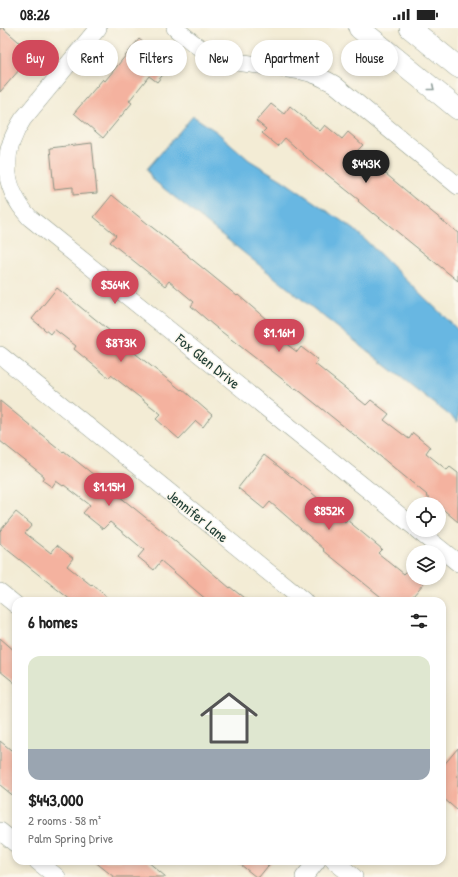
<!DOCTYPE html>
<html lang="en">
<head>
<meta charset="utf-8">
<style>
	body { margin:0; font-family:"Patrick Hand",sans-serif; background:#f6f6f6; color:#222; height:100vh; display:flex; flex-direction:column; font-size:15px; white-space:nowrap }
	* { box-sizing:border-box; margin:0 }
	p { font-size:13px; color:#767676 }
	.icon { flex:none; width:22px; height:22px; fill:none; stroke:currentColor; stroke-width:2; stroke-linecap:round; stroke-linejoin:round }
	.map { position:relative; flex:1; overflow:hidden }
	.side { position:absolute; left:12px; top:569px; width:434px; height:268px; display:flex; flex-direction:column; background:#fff; border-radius:12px; box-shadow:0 2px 6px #0003 }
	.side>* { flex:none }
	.banner { position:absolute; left:12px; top:12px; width:434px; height:36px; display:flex; gap:8px }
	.buttons { position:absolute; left:406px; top:469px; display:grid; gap:8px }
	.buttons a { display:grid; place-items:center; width:40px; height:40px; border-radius:50%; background:#fff; box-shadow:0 2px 6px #0003; font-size:20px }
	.price { position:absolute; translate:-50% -34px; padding:0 9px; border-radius:14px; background:#d1495b; color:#fff; font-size:13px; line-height:26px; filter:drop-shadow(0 1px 2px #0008) }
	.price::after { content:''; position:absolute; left:50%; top:24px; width:12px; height:9px; margin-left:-6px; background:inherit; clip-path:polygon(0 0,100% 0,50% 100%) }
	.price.current { background:#222; color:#fff }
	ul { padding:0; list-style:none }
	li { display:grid; align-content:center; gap:8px; height:212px; padding:0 16px }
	li span { display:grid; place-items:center; height:124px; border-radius:12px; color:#555 }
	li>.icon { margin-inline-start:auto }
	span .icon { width:72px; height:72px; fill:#fffc; stroke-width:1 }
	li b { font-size:17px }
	h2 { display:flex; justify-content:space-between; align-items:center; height:48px; padding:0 16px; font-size:17px }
	.chip { padding:0 14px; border-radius:18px; background:#fff; box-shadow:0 2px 6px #0003; font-size:14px; line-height:36px }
	.chip.current { background:#d1495b; color:#fff }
	.status { display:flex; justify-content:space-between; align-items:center; height:28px; padding:0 20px; background:#fff; direction:ltr }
	.status svg { height:11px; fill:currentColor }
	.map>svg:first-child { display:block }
</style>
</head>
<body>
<div class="status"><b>08:26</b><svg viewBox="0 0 49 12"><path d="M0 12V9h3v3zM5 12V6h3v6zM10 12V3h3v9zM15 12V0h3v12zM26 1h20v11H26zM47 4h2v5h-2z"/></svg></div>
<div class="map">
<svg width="458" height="849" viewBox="0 0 458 849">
	<rect width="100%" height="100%" fill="#fbf7ec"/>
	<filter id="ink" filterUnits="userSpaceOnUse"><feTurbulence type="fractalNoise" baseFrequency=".025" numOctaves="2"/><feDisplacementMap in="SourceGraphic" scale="8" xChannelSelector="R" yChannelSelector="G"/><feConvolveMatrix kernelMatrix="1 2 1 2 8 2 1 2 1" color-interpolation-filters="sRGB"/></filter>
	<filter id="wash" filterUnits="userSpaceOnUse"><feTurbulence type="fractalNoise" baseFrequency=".012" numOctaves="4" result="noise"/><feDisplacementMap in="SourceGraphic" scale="16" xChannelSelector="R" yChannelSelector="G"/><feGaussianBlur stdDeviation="0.9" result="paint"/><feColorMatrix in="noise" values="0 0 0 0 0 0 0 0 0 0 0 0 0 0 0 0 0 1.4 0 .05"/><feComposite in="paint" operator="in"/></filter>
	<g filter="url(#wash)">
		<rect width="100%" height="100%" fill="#f3ecd5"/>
		<path fill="#68b7e2" stroke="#447a8b" d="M193,88L217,104L249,132L282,152L355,202L458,302V394L314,281L152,151L147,141Z"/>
		<g id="blocks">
			<g fill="#f4b29f">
				<path d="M0,0H3L33,26L0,64Z"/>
				<path d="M139,11L171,37L157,54L149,48L129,73L132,75L103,110L74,85L103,51L105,53Z"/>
				<path d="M271,76L284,86L290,78L320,103L325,97L342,111L348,104L363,117L357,123L386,146L416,171L458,205V253L374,185L373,186L358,173L359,172L314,136L285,110L278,118L262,105L266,101L256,93Z"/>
				<path d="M92,115L97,165L73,167V159L54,161L50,120Z"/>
				<path d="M112,167L153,200L188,227V228L237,268L238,267L273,297L268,302L297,324L301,319L318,332L315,336L366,377L371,372L389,386L384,392L409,411L413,405L430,419L426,425L447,442L450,439L458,445V494L439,478V476H436L426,468L427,467L347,401L296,360L295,361L213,297L191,278L194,274L169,253L165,258L110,214L116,207L94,189Z"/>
				<path d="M57,260L132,321L131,322L181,362L182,361L212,387L203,399L196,393L179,411L156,391L161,386L111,347L109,350L74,321L76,318L54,301L50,306L32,291Z"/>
				<path d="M0,373L63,424L64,423L94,447H93L176,514L230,560V559L248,573H208L161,533L154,542L138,529L144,522L131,511L110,494L103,501L83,485L90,477L64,457L63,458L56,453L52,459L42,452L44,448L0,413Z"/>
				<path d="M264,427L311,464L345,494L347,492L382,521L378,525L404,546L407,543L413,548V550H415L423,556L409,573H386L323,522L324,521L270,474L264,481L238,460Z"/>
				<path d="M16,484L32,497L25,505L51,525L57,517L73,530L67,538L91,557L92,556L111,573H72L0,516V503Z"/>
				<path d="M0,610L16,624V656L0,643Z"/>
				<path d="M0,713L16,726V770L0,757Z"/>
				<path d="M458,720V783L442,769V739Z"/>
				<path d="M94,833H147L166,849H114Z"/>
				<path d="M236,833H272L259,849H256Z"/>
			</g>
		</g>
	</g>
	<g filter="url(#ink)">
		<use href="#blocks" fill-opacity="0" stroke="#899484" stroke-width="1"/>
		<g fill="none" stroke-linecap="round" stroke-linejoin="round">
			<g stroke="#899484" stroke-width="18">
				<g id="minor">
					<path d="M98,0L23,91C0,126 2,159 30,190L413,498"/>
					<path d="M175,0C193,15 206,27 229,33L302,43C314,45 323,50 334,56L458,158"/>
					<path d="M0,327L304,573"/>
					<path d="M417,502L458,535"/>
					<path d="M0,564L16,577"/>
					<path d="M0,803L16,816"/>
					<path d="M37,833L57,849"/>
					<path d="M334,833L354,849"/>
					<path d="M304,849L317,833"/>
				</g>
			</g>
			<g stroke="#899484" stroke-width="22">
				<g id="tertiary">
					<path d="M359,0L458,81"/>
					<path d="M410,0L458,39"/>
				</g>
			</g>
			<use href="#minor" stroke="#fff" stroke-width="17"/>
			<use href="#tertiary" stroke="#fff" stroke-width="21"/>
		</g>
		<defs><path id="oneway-chevron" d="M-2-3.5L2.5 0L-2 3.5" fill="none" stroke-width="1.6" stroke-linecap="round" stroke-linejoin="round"/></defs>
		<use stroke="#8f9e9a" href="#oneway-chevron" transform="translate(432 60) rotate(39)"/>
	</g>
	<g text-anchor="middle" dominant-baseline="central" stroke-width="3" stroke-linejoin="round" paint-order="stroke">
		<g font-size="15" fill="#1f3d34" stroke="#fbf7ec">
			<text transform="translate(208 333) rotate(39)">Fox Glen Drive</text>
			<text transform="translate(198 488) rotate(39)">Jennifer Lane</text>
		</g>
	</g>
</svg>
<div class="buttons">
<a><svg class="icon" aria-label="locate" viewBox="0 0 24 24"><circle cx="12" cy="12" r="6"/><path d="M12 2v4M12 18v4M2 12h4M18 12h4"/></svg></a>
<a><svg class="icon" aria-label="layers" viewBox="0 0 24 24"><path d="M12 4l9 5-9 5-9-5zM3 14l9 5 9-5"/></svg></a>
</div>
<b class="price current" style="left:366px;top:156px">$443K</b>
<b class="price" style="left:115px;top:277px">$564K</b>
<b class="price" style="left:279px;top:325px">$1.16M</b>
<b class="price" style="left:121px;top:335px">$873K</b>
<b class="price" style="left:109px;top:479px">$1.15M</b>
<b class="price" style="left:329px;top:503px">$852K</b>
<div class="banner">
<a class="chip current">Buy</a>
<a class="chip">Rent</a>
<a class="chip">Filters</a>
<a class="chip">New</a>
<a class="chip">Apartment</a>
<a class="chip">House</a>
</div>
<section class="side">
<h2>6 homes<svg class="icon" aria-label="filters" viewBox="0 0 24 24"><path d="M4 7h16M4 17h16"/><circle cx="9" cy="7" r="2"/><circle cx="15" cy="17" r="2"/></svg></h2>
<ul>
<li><span style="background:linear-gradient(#dfe7d0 75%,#9aa5b1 0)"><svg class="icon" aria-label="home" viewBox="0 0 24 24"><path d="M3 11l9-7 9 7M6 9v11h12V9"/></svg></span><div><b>$443,000</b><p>2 rooms · 58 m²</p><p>Palm Spring Drive</p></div></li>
</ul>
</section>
</div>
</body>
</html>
